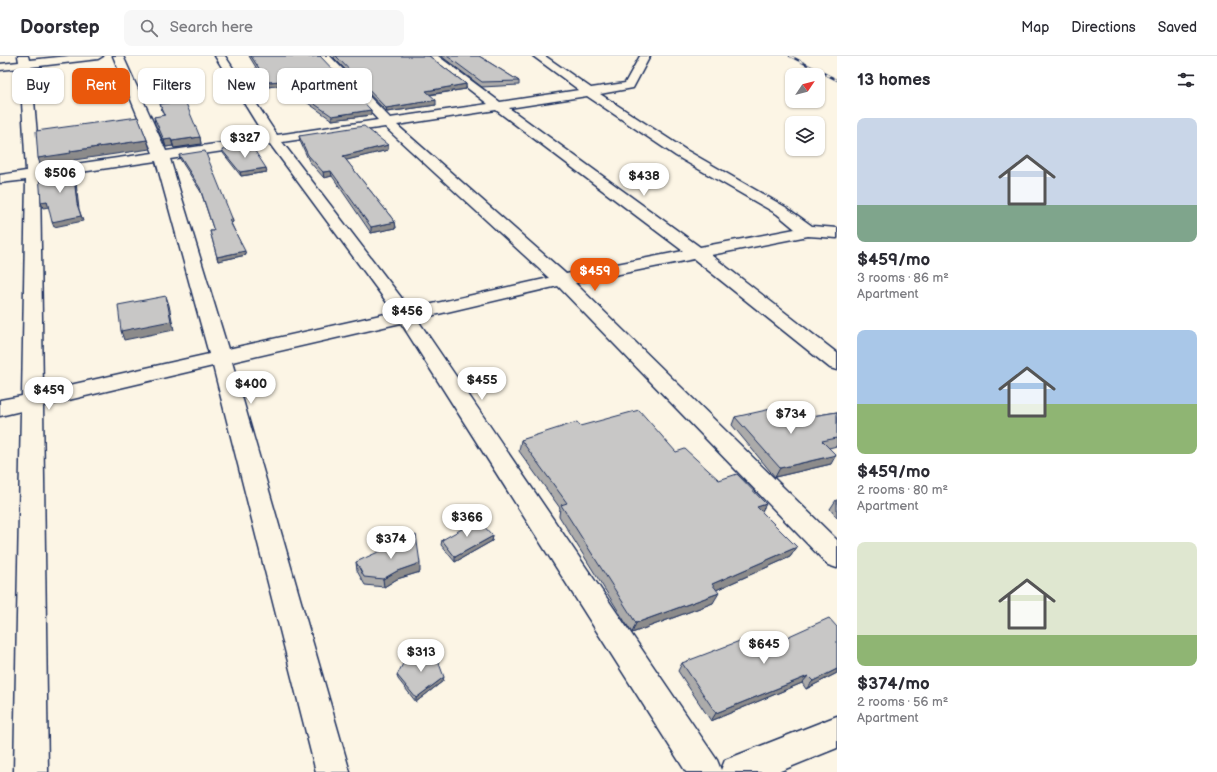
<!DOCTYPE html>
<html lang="en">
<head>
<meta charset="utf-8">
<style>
	body { margin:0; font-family:"Balsamiq Sans",sans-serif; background:#f7f7f7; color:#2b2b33; height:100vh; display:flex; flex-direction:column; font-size:15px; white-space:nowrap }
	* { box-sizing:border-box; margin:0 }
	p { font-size:13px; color:#7c7c81 }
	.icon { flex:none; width:22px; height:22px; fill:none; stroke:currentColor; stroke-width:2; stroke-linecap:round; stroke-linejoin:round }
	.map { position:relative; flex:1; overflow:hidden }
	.drawer { display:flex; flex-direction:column; background:#fff; width:380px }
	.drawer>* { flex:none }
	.hud { position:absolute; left:12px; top:12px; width:380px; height:36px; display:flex; gap:8px }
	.needle { width:26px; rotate:55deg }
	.controls { position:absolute; left:785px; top:12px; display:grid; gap:8px }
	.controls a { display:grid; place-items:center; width:40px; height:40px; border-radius:8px; background:#fff; box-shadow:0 1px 3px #0004; font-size:20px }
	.price { position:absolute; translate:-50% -34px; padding:0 9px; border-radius:14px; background:#fff; color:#222; font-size:13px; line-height:26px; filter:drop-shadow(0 1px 2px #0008) }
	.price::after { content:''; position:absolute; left:50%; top:24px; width:12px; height:9px; margin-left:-6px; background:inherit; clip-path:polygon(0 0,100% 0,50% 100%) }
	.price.active { background:#ea580c; color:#fff }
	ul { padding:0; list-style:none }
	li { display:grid; align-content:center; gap:8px; height:212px; padding:0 20px }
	li span { display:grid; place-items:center; height:124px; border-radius:8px; color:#555 }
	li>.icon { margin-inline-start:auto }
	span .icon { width:72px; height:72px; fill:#fffc; stroke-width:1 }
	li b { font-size:17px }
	h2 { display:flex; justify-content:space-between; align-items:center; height:48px; padding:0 20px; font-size:17px }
	.tag { padding:0 14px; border-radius:8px; background:#fff; box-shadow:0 1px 3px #0004; font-size:14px; line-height:36px }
	.tag.active { background:#ea580c; color:#fff }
	header { display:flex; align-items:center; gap:24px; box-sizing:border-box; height:56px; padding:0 20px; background:#fff; border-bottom:1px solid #e1e1e2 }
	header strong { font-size:19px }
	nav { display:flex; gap:22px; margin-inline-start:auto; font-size:14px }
	.search { width:280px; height:36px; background:#f7f7f7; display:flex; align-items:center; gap:10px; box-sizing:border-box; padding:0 14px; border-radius:8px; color:#7c7c81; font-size:15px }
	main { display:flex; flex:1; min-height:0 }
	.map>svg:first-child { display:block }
</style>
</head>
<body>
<header>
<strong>Doorstep</strong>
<div class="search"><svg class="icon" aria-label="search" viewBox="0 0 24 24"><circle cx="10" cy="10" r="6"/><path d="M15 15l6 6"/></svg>Search here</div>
<nav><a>Map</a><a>Directions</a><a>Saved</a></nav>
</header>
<main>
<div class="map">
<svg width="837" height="716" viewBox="0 0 837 716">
	<rect width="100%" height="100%" fill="#fcf5e5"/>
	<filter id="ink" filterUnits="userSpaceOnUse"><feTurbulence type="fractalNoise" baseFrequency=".025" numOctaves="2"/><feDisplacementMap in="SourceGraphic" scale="8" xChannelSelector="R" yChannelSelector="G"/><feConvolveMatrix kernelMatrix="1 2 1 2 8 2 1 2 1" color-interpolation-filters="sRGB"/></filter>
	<g filter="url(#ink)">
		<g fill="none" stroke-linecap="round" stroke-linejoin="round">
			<g stroke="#1b2f5e" stroke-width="3">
				<path id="minor" d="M18,0H28L29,4L69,0H103L98,3L31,11L40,113L153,97L113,0H123L166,95L265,81L215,0H225L277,79L378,64L319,0H330L390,62L488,48L426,0H438L500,46L579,34L533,0H545L591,32L625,27L640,0H650L633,32L600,38L686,94L787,152L812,170L837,172V182L808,180L711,199L837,297V314L830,312L694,203L575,227L837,484V512L828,509L558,230L417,263L717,704L721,714L725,704L837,660V692L778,716H686L401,267L232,306L350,716H316L213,310L43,350L48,716H14L21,355L0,360V344L22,340L26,124L0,127V119L26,115L20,12L0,14V8L19,6ZM587,40L676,100L777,158L795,173L700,191L509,52ZM496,54L683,195L566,218L397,69ZM385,71L549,222L410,253L282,86ZM270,88L394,256L228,293L170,103ZM156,105L209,298L43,335L40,122Z"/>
			</g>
			<use href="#minor" fill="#fcf5e5" fill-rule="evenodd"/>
			<g stroke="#1b2f5e" stroke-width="2.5">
				<path id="rail" d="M790,0L837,24"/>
			</g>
			<use href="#rail" stroke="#fcf5e5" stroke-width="1.5" stroke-dasharray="5" stroke-linecap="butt"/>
		</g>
		<g fill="#acabaa" stroke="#1b2f5e">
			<path d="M249,0H307L371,54V59L332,64L282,29L268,31Z"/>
			<path d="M334,0H429L466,28V33L430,39L436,49L387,56L334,2Z"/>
			<path d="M441,0H479L519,25V29L482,31Z"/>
			<path d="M160,48L200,81L201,88L174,92L173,90L166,91L155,68L154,61L164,60L162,55Z"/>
			<path d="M299,80L388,94L346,104L395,166L396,172L371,177L332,120L324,122L309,105L300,85Z"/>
			<path d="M222,94L266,112L267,116L241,120L223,97Z"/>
			<path d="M179,99L232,162L233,166L231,167L246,199L218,205L210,175H214L201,136L180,103Z"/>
			<path d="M837,356V390L829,392L831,408L775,421L732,369L735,361L800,362Z"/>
			<path d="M580,370L676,396L719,424L762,456L797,491L790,501L716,534L713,547L632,577L559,460L560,452L519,395L521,384Z"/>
			<path d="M836,444H837V462L830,453Z"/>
			<path d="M493,480L492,485L455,506L441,489L442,484Z"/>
			<path d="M356,506L420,516L397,523L384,531L365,529L357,515Z"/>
			<path d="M837,571V617L806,633L802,627L711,665L678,615L682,607L767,590Z"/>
			<path d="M397,619L443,625L416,646L398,623Z"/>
		</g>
		<g fill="#8c8b8b" stroke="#1b2f5e">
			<path d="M281,25L282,29L268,31V26Z"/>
			<path d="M466,28V33L426,39V35Z"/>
			<path d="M436,44V49L387,56L386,52Z"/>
			<path d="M371,54V59L332,64V60Z"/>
			<path d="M200,81L201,88L174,92L172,85Z"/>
			<path d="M171,83L173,90L166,91L164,84Z"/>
			<path d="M147,84L150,93L74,104V107L41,111L38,102L70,95Z"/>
			<path d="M388,89V94L343,105V100Z"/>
			<path d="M266,112L267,116L241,120L240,116Z"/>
			<path d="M73,113L75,118L79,153L83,165L54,171L52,166L77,148Z"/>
			<path d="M331,115L332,120L324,122L323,116Z"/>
			<path d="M47,145L49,151L43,152L41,146Z"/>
			<path d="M232,162L233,166L229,168V164Z"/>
			<path d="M395,166L396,172L371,177V171Z"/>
			<path d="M245,195L246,199L218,205L217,201Z"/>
			<path d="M166,240L169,249L174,274L124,284L121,275Z"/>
			<path d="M836,399L831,408L775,421L780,412Z"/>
			<path d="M766,448L760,459L757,451Z"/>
			<path d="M493,480L492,485L455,506V501Z"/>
			<path d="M797,491L790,501L707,538L712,528Z"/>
			<path d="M420,507V516L397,523L384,531L383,523L397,515Z"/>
			<path d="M719,537L713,547L632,577L636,567Z"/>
			<path d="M837,613V617L806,633L813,625Z"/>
			<path d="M808,620L802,627L711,665L716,657Z"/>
			<path d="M444,621L443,625L416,646V642Z"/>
		</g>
		<g fill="#c8c7c6" stroke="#1b2f5e">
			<path d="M251,0H307L309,1L320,0L371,54L332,60L281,25L268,26Z"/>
			<path d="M336,0H429L466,28L426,35L436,44L386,52Z"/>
			<path d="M447,0H479L519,25L482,26Z"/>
			<path d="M185,45L200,81L172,85L171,83L164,84L154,61L165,59L160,48Z"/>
			<path d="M138,61L147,84L70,95L71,97L38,102L36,75Z"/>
			<path d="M364,70L388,89L343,100L395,166L371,171L331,115L323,116L308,99L299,80Z"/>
			<path d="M251,89L266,112L240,116L222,94Z"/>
			<path d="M205,95L232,162L229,164L245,195L217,201L210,175H214L200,132L179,99Z"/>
			<path d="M73,113L77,148L81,160L52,166L47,145L41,146L39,118Z"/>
			<path d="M166,240L171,265L121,275L118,249Z"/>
			<path d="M789,349L800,362L837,356V382L822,385L836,399L780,412L735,361Z"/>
			<path d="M639,354L676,396L685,393L719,424L737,418L766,448L757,451L797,491L712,528L719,537L636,567L561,449L567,447L521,384L577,366L580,370Z"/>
			<path d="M478,464L493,480L455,501L442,484Z"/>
			<path d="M416,479L420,507L397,515L383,523L364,521L356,506Z"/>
			<path d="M829,562L837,571V613L813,625L808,620L716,657L682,607L758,578L767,590Z"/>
			<path d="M434,594L444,621L416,642L397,619L405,604Z"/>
		</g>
	</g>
</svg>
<div class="controls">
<a><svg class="needle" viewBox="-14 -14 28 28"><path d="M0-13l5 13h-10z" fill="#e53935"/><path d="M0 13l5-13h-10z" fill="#7c7c81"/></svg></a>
<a><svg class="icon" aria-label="layers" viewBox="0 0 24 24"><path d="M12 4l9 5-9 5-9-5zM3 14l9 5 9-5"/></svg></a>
</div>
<b class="price" style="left:245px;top:103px">$327</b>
<b class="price" style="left:60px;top:138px">$506</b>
<b class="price" style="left:644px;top:141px">$438</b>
<b class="price active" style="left:595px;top:236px">$459</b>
<b class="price" style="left:407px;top:276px">$456</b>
<b class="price" style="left:482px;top:345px">$455</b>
<b class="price" style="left:251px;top:349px">$400</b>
<b class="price" style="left:49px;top:355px">$459</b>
<b class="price" style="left:791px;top:379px">$734</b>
<b class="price" style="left:467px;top:482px">$366</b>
<b class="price" style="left:391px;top:504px">$374</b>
<b class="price" style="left:764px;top:609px">$645</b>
<b class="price" style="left:421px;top:617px">$313</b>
<div class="hud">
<a class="tag">Buy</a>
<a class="tag active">Rent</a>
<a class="tag">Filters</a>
<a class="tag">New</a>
<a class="tag">Apartment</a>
</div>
</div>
<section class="drawer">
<h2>13 homes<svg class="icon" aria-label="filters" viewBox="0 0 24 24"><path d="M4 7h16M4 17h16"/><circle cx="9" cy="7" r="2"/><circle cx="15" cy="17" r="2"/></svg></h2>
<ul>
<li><span style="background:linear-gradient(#c9d6e8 70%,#7fa58c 0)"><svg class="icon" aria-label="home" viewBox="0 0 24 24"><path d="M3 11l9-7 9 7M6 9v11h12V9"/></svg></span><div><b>$459/mo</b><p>3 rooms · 86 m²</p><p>Apartment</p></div></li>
<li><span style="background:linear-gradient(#a9c7e8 60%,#8fb573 0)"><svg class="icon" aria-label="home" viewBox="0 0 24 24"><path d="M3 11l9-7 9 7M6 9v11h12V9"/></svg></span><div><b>$459/mo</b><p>2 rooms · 80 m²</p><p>Apartment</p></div></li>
<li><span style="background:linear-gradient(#dfe7d0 75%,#8fb573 0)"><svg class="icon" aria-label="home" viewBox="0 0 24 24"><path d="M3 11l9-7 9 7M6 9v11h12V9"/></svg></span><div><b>$374/mo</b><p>2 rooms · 56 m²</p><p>Apartment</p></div></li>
</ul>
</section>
</main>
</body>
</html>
